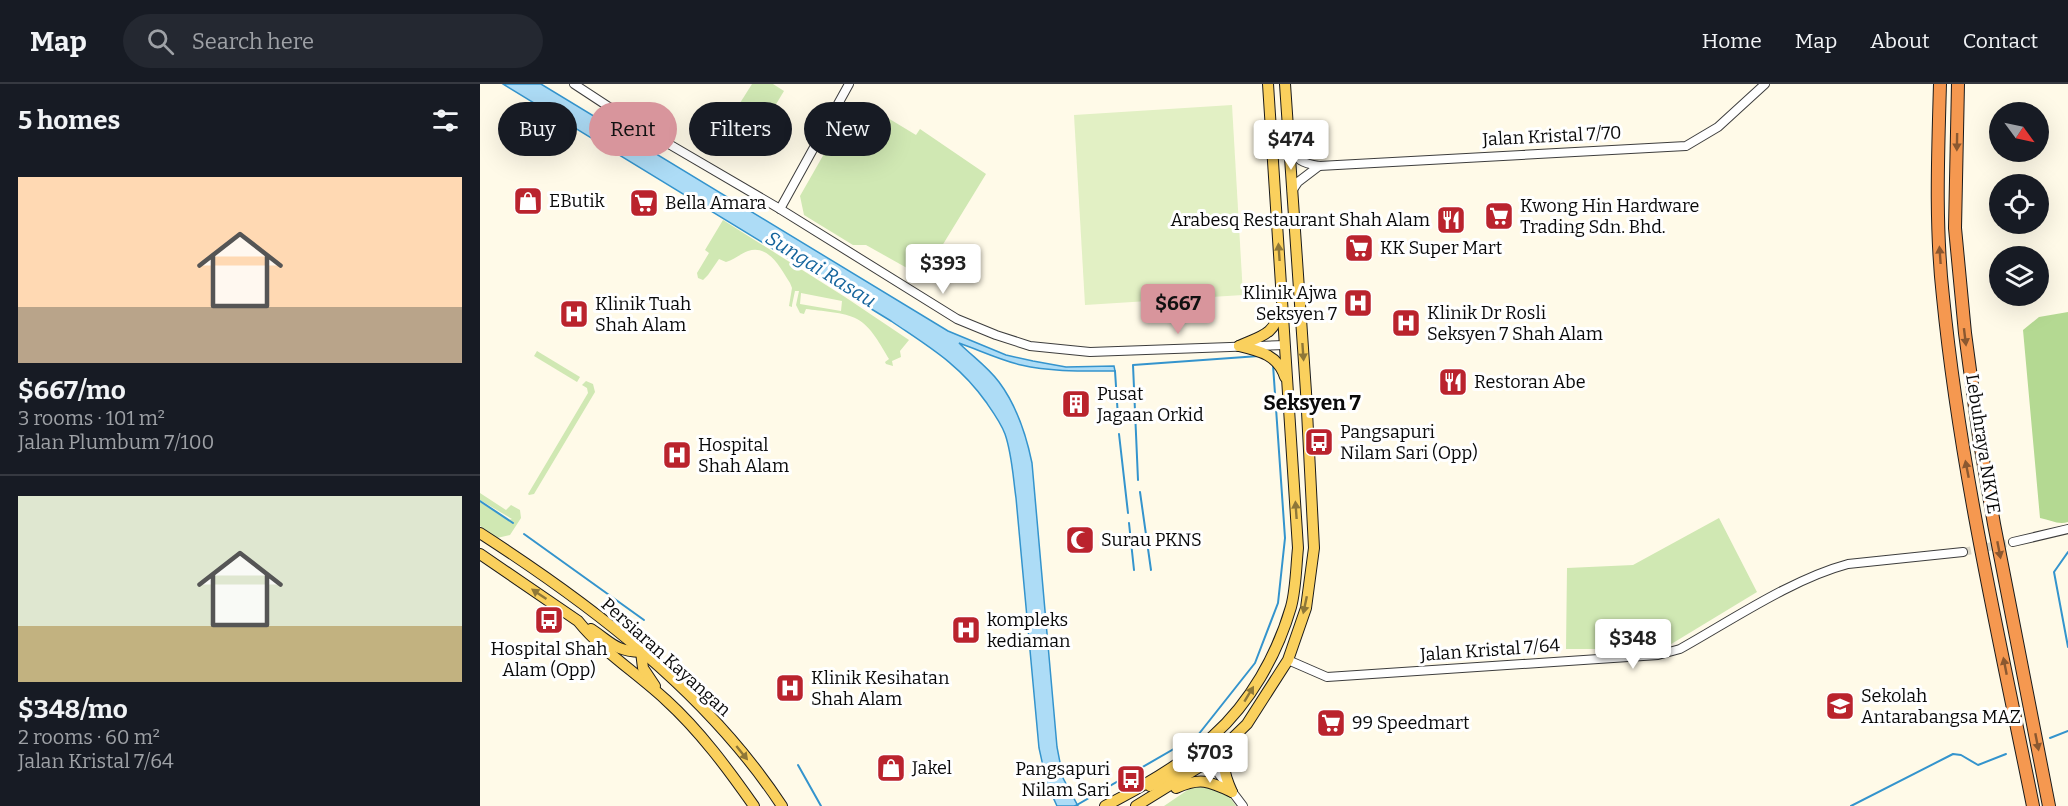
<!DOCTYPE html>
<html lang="en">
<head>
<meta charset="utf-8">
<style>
	body { margin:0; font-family:Bitter,serif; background:#242831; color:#f1f3f6; height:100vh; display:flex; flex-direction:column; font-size:22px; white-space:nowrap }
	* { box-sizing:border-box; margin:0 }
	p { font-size:20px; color:#9ea1a6 }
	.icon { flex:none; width:33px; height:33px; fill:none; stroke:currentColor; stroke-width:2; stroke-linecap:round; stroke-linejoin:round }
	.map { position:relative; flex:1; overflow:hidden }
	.drawer { display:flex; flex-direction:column; background:#171b24; width:480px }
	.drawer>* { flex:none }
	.hud { position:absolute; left:18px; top:18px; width:570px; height:54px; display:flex; gap:12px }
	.needle { width:39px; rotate:123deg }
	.controls { position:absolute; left:1509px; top:18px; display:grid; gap:12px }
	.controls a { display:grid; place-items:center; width:60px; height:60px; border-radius:50%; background:#171b24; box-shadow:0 6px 24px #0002; font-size:30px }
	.price { position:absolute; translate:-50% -51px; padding:0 14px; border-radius:6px; background:#fff; color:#222; font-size:20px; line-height:39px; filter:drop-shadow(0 2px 3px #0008) }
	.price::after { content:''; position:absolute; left:50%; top:36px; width:18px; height:14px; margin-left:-9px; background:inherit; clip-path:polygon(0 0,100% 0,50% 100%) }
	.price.active { background:#d8959c; color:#111 }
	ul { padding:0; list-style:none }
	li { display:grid; align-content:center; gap:12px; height:318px; padding:0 18px }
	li+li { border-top:2px solid #363941 }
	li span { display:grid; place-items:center; height:186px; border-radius:0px; color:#555 }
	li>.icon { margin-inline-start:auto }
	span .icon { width:108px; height:108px; fill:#fffc; stroke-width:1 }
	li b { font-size:26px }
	h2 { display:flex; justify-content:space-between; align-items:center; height:72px; padding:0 18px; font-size:26px }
	.chip { padding:0 21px; border-radius:27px; background:#171b24; box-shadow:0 6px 24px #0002; font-size:21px; line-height:54px }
	.chip.active { background:#d8959c; color:#111 }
	header { display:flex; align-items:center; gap:36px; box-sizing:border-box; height:84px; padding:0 30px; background:#171b24; border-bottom:2px solid #363941 }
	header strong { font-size:28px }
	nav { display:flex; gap:33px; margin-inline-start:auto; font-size:21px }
	.search { width:420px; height:54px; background:#242831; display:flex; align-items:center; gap:15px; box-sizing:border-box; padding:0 21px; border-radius:33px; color:#9ea1a6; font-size:22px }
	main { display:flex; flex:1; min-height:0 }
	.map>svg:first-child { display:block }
</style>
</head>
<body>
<header>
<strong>Map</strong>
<div class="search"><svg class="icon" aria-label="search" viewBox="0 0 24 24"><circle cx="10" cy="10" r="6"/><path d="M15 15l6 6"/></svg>Search here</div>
<nav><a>Home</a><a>Map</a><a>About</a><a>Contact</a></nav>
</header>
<main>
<section class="drawer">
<h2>5 homes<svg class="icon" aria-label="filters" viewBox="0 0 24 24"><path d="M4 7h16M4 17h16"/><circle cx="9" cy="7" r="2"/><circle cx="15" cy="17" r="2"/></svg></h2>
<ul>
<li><span style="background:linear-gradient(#ffd9b3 70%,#b9a48a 0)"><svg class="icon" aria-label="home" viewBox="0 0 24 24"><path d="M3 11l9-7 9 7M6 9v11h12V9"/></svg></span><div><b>$667/mo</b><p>3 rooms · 101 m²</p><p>Jalan Plumbum 7/100</p></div></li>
<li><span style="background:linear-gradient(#dfe7d0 70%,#c2b280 0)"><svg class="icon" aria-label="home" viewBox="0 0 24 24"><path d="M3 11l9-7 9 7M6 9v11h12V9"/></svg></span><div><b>$348/mo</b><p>2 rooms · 60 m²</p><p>Jalan Kristal 7/64</p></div></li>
</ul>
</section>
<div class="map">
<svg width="1588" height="722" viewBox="0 0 1588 722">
	<rect width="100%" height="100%" fill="#fffae8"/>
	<g fill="#d0e8b3" fill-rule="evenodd">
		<path d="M272,0H293L304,7L275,55L248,38Z"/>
		<path d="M373,19H383L436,51L440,45L506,90L443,193L386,161H373L324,131L320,112Z"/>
		<path d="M243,136L365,213L429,256L420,267L421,273L412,277L413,282L406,280L405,278L409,275C401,262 391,242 377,235C365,228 340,227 326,225L324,230L320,229L316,221L319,207H315L312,221V223L309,222L312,204L310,199C301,185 289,160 268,167C260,170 254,176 246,178L239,175L228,191L223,196L218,194L217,189L229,169L225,166ZM321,209L362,217L361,227L320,220Z"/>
		<path d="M57,267L100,293L97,298L54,272Z"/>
		<path d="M106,297L113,300L115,308L54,410L49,411L48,410L108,309L107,304L102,301Z"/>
		<path d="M0,409L26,426L31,421L40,426L41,434L30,451L17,454L0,442V418L28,436L32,435L0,416Z"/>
		<path d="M1239,434L1277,508L1183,565H1086L1087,484L1153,481Z"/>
		<path d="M724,700L749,712L756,722H684L712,703Z"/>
	</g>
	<path fill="#b4d992" d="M1588,228V438C1578,441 1571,436 1560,434L1543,246L1559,233Z"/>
	<path fill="#e2f0c4" d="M752,21L763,211L605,221L594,31Z"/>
	<path fill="#addcf6" stroke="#3494cd" stroke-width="1.5" d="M23,0H61L468,247L526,271L553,277L586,283L634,282L635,287C603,287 572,288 541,281C520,276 499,266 479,259C492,272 508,283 519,298C537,322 546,350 552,379L577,663L583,694L598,722H577L567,700L559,664L536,414C533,393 532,370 525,350C521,339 513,328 506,318C479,280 449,263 411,237Z"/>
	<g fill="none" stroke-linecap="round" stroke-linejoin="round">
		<g stroke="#3494cd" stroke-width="2">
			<path d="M635,287L638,333"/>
			<path d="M639,350L648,429"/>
			<path d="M658,396L653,281L779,272"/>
			<path d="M660,408L671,486"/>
			<path d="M0,417L33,439"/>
			<path d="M649,439L654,486"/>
			<path d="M44,450L164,536"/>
			<path d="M1588,468L1574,488L1588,563"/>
			<path d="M1570,654L1588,647"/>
			<path d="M318,681L341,722"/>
			<path d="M595,722L718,651L775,579L798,519L805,454L793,281"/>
			<path d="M1371,722L1473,670L1481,671L1498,681L1526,670"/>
		</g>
		<path stroke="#dad6c7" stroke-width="8" stroke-dasharray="8 4" stroke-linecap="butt" d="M1483,468L1533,458"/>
		<g stroke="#3d3d3d" stroke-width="10">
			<g id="tertiary">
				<path d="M94,0L158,42L300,125L477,235L516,251L550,262L610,268L805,261"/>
				<path d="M810,62C818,77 821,79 839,82L1206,62L1238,43L1285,0"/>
				<path d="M812,107L818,98L839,82"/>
				<path d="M300,125L369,0"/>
				<path d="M1533,458L1588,445"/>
				<path d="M808,576L847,593L1178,571L1200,565C1252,536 1312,495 1368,480L1483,468"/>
				<path d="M729,677L763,722"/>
			</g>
		</g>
		<g stroke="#1b1b1b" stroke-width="12">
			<g id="primary">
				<path d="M759,262C781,252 795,251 800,225"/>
				<path d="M759,262C780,267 798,271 805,293"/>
				<path d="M0,449C113,522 227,608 302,722"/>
				<path d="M0,470L98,537C123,568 157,589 186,616C220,647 248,685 274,722"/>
				<path d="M111,545C132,559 135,567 161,568"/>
				<path d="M161,568L163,584L175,602"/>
				<path d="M670,702C687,697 710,674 726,676"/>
				<path d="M696,704C720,693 729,697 752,708"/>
				<path d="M752,708C742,686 741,678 755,657"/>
				<path d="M625,722C660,704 704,679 733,652C770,619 797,571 811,523C816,505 816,483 818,464L788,0"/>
				<path d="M656,722L729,677L767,640L808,576L826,524L834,464L826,308L805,0"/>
			</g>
		</g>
		<g stroke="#1b1b1b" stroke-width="14">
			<g id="motorway">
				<path d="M1460,0C1458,71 1455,142 1463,213C1480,384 1519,553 1553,722"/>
				<path d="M1478,0L1475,144L1485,249L1499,353L1514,440L1569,722"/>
			</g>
		</g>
		<use href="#tertiary" stroke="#fff" stroke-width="8"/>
		<use href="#primary" stroke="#fad05d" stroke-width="10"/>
		<use href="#motorway" stroke="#f59850" stroke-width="12"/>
	</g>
	<defs><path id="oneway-solid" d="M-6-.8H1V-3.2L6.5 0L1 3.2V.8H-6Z" transform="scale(1.5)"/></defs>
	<g fill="#8b5830">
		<use href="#oneway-solid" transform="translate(1477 58) rotate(91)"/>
		<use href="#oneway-solid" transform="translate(1460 171) rotate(-94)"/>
		<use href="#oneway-solid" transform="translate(1485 253) rotate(83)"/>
		<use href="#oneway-solid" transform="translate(1487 385) rotate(-101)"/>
		<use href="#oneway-solid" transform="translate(1519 466) rotate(79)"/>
		<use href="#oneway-solid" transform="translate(1525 582) rotate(-101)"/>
		<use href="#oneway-solid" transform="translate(1557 658) rotate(79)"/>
	</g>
	<g fill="#8e7738">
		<use href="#oneway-solid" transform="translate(799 168) rotate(-94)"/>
		<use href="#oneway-solid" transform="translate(823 268) rotate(86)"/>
		<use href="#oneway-solid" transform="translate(816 426) rotate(-94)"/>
		<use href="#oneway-solid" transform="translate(59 510) rotate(-146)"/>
		<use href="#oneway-solid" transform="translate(825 521) rotate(102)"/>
		<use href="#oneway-solid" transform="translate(769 610) rotate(-59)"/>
		<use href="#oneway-solid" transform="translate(262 669) rotate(51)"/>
	</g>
	<defs>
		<g id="shop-square" transform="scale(1.5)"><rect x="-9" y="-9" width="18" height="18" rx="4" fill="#ba232d" stroke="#fff"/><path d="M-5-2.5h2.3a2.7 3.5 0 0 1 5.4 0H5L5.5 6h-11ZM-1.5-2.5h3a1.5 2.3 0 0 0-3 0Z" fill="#fff"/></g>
		<g id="supermarket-square" transform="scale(1.5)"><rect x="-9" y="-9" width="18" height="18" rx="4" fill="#ba232d" stroke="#fff"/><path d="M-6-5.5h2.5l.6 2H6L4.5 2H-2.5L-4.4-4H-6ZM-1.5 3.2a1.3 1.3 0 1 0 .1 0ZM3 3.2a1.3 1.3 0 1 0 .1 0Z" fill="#fff"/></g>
		<g id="restaurant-square" transform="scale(1.5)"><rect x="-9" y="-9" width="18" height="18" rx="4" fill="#ba232d" stroke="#fff"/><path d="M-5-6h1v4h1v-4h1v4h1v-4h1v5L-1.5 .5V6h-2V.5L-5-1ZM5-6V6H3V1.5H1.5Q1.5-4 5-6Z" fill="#fff"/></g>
		<g id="hospital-square" transform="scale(1.5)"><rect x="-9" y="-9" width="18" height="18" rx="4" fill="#ba232d" stroke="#fff"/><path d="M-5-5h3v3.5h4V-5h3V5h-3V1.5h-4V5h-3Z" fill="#fff"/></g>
		<g id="building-square" transform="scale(1.5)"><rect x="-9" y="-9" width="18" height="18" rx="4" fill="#ba232d" stroke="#fff"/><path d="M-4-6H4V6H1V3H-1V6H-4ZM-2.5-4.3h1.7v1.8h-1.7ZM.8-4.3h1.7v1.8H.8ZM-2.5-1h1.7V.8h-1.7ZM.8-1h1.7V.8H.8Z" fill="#fff"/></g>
		<g id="bus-square" transform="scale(1.5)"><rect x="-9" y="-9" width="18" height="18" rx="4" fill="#ba232d" stroke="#fff"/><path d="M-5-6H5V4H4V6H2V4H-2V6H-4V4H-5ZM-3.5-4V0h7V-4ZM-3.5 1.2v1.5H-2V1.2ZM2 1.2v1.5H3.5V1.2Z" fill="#fff"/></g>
		<g id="mosque-square" transform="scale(1.5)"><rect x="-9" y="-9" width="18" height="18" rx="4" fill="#ba232d" stroke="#fff"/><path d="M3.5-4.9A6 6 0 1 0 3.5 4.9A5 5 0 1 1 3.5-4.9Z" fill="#fff"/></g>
		<g id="school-square" transform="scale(1.5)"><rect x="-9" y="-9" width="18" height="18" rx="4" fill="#ba232d" stroke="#fff"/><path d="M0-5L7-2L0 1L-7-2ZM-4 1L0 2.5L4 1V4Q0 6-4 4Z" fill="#fff"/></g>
	</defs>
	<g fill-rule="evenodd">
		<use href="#shop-square" x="48" y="117"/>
		<use href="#supermarket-square" x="164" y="119"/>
		<use href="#supermarket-square" x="1019" y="132"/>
		<use href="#restaurant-square" x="971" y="136"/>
		<use href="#supermarket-square" x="879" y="164"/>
		<use href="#hospital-square" x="878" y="219"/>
		<use href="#hospital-square" x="94" y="230"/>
		<use href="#hospital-square" x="926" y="239"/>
		<use href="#restaurant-square" x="973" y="298"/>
		<use href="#building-square" x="596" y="320"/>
		<use href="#bus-square" x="839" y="358"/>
		<use href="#hospital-square" x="197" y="371"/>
		<use href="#mosque-square" x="600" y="456"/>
		<use href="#bus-square" x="69" y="536"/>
		<use href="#hospital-square" x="486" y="546"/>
		<use href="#hospital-square" x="310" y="604"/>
		<use href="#school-square" x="1360" y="622"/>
		<use href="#supermarket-square" x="851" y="639"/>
		<use href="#shop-square" x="411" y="684"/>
		<use href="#bus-square" x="651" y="695"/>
	</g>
	<g text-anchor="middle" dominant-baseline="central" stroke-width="6" stroke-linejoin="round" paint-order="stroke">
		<g font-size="18" fill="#0a0a0a" stroke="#fff">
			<text transform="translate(1072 52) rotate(-3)">Jalan Kristal 7/70</text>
			<text transform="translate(1503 360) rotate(81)">Lebuhraya NKVE</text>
			<text transform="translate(1010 566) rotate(-4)">Jalan Kristal 7/64</text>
			<text transform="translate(186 573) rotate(42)">Persiaran Kayangan</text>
		</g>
		<g font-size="18" fill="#0a0a0a" stroke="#fff" text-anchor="start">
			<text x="69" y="117">EButik</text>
			<text x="185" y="119">Bella Amara</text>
			<text x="1040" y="122">Kwong Hin Hardware<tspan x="1040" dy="21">Trading Sdn. Bhd.</tspan></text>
			<text x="950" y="136" text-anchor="end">Arabesq Restaurant Shah Alam</text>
			<text x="900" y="164">KK Super Mart</text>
			<text x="857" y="209" text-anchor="end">Klinik Ajwa<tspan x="857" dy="21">Seksyen 7</tspan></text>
			<text x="115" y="220">Klinik Tuah<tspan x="115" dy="21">Shah Alam</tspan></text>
			<text x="947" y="229">Klinik Dr Rosli<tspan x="947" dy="21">Seksyen 7 Shah Alam</tspan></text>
			<text x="994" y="298">Restoran Abe</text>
			<text x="617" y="310">Pusat<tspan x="617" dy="21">Jagaan Orkid</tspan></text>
			<text x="860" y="348">Pangsapuri<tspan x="860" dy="21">Nilam Sari (Opp)</tspan></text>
			<text x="218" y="361">Hospital<tspan x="218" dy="21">Shah Alam</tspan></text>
			<text x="621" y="456">Surau PKNS</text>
			<text x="507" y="536">kompleks<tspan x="507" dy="21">kediaman</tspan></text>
			<text x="69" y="565" text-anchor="middle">Hospital Shah<tspan x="69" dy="21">Alam (Opp)</tspan></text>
			<text x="331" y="594">Klinik Kesihatan<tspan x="331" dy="21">Shah Alam</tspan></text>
			<text x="1381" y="612">Sekolah<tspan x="1381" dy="21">Antarabangsa MAZ</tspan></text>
			<text x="872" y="639">99 Speedmart</text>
			<text x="432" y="684">Jakel</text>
			<text x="630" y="685" text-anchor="end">Pangsapuri<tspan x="630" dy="21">Nilam Sari</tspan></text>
		</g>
		<g font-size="20" font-style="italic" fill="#14649c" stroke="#fff">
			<text transform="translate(341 185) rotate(32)">Sungai Rasau</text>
		</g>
		<g font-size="21" font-weight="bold" fill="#0a0a0a" stroke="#fff">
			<text x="832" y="319">Seksyen 7</text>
		</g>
	</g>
</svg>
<div class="controls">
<a><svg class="needle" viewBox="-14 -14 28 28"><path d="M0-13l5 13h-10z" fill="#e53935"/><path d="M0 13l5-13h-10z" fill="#9ea1a6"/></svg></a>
<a><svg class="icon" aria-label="locate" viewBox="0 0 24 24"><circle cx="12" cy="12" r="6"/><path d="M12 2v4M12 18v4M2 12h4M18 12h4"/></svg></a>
<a><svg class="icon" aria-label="layers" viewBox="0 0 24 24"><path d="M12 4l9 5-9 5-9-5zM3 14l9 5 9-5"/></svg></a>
</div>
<b class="price" style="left:811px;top:87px">$474</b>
<b class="price" style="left:463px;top:211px">$393</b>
<b class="price active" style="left:698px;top:251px">$667</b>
<b class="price" style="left:1153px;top:586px">$348</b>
<b class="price" style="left:730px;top:700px">$703</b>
<div class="hud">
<a class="chip">Buy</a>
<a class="chip active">Rent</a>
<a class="chip">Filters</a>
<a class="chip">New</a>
</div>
</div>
</main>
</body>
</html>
